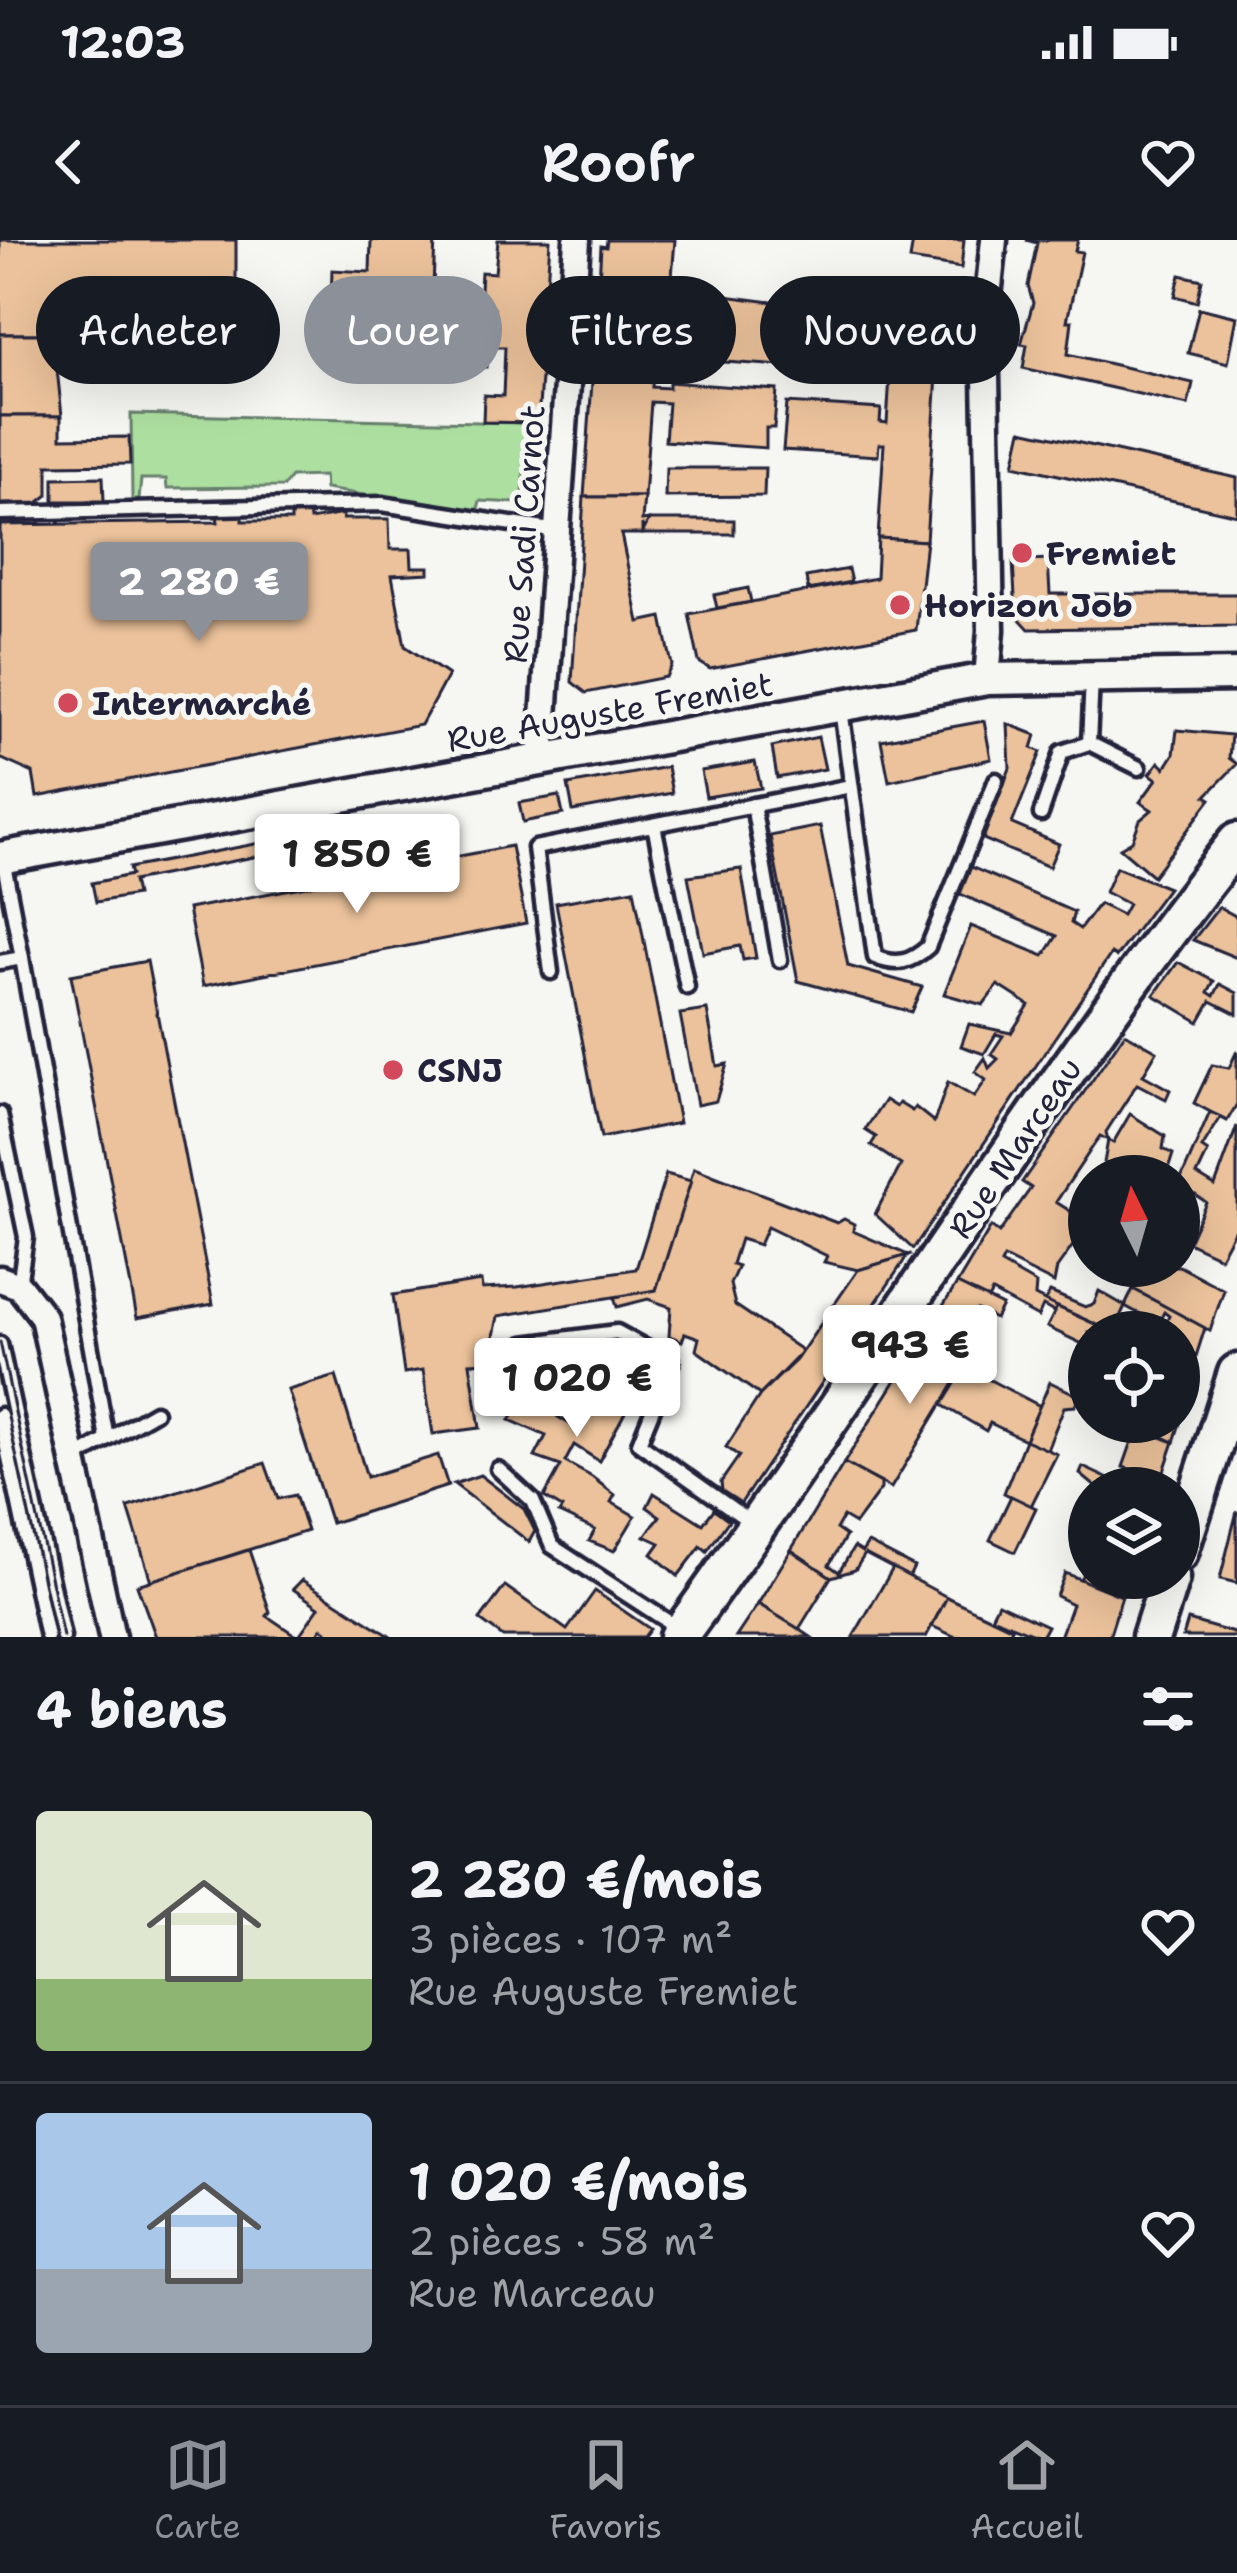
<!DOCTYPE html>
<html lang="fr">
<head>
<meta charset="utf-8">
<style>
	body { margin:0; font-family:"Shantell Sans",sans-serif; background:#242831; color:#f1f3f6; height:100vh; display:flex; flex-direction:column; font-size:45px; white-space:nowrap }
	* { box-sizing:border-box; margin:0 }
	p { font-size:39px; color:#9ea1a6 }
	.icon { flex:none; width:66px; height:66px; fill:none; stroke:currentColor; stroke-width:2; stroke-linecap:round; stroke-linejoin:round }
	.map { position:relative; height:1397px; overflow:hidden }
	.drawer { display:flex; flex-direction:column; background:#171b24; flex:1 }
	.drawer>* { flex:none }
	.guide { position:absolute; left:36px; top:36px; width:1167px; height:108px; display:flex; gap:24px }
	.needle { width:78px; rotate:355deg }
	.buttons { position:absolute; left:1068px; top:915px; display:grid; gap:24px }
	.buttons a { display:grid; place-items:center; width:132px; height:132px; border-radius:50%; background:#171b24; box-shadow:0 12px 48px #0002; font-size:60px }
	.price { position:absolute; translate:-50% -102px; padding:0 27px; border-radius:12px; background:#fff; color:#222; font-size:39px; line-height:78px; filter:drop-shadow(0 3px 6px #0008) }
	.price::after { content:''; position:absolute; left:50%; top:72px; width:36px; height:27px; margin-left:-18px; background:inherit; clip-path:polygon(0 0,100% 0,50% 100%) }
	.price.active { background:#8c9099; color:#fff }
	ul { padding:0; list-style:none }
	li { display:flex; align-items:center; gap:36px; height:300px; padding:0 36px }
	li+li { border-top:3px solid #363941 }
	li span { display:grid; place-items:center; flex:none; width:336px; height:240px; border-radius:12px; color:#555 }
	li>.icon { margin-inline-start:auto }
	span .icon { width:144px; height:144px; fill:#fffc; stroke-width:1 }
	li b { font-size:51px }
	h2 { display:flex; justify-content:space-between; align-items:center; height:144px; padding:0 36px; font-size:51px }
	.tag { padding:0 42px; border-radius:54px; background:#171b24; box-shadow:0 12px 48px #0002; font-size:42px; line-height:108px }
	.tag.active { background:#8c9099; color:#fff }
	.status { display:flex; justify-content:space-between; align-items:center; height:84px; padding:0 60px; background:#171b24; direction:ltr }
	.status svg { height:33px; fill:currentColor }
	header { display:flex; justify-content:space-between; align-items:center; height:156px; padding:0 36px; background:#171b24; font-size:54px; font-weight:600 }
	.tab-bar { display:flex; justify-content:space-around; align-items:center; height:168px; border-top:3px solid #363941; background:#171b24; font-size:33px; color:#9ea1a6 }
	.tab-bar a { display:grid; justify-items:center; gap:6px }
	.tab-bar .active { color:#8c9099 }
	.map>svg:first-child { display:block }
</style>
</head>
<body>
<div class="status"><b>12:03</b><svg viewBox="0 0 49 12"><path d="M0 12V9h3v3zM5 12V6h3v6zM10 12V3h3v9zM15 12V0h3v12zM26 1h20v11H26zM47 4h2v5h-2z"/></svg></div>
<header><svg class="icon" aria-label="back" viewBox="0 0 24 24"><path d="M15 5l-7 7 7 7"/></svg>Roofr<svg class="icon" aria-label="heart" viewBox="0 0 24 24"><path d="M12 20l-8-8c-3-5 5-10 8-4 3-6 11-1 8 4z"/></svg></header>
<div class="map">
<svg width="1237" height="1397" viewBox="0 0 1237 1397">
	<rect width="100%" height="100%" fill="#f6f6f2"/>
	<filter id="ink" filterUnits="userSpaceOnUse"><feTurbulence type="fractalNoise" baseFrequency=".00833" numOctaves="2"/><feDisplacementMap in="SourceGraphic" scale="24" xChannelSelector="R" yChannelSelector="G"/><feConvolveMatrix kernelMatrix="1 2 1 2 8 2 1 2 1" color-interpolation-filters="sRGB"/></filter>
	<g filter="url(#ink)">
		<path fill="#addfa0" stroke="#68806e" stroke-width="3" d="M131,174L527,183L522,273L517,263L480,261L477,272L325,249L324,236L291,237L283,247L167,248L166,239H141L139,260H132Z"/>
		<g fill="#ebc29b" stroke="#22223b" stroke-width="3">
			<path d="M0,0H236V47H126V75H64V94H0Z"/>
			<path d="M371,0H435L432,69L331,64L332,30L370,32Z"/>
			<path d="M498,0H550L538,183L483,182L484,155L503,156L505,107H492L494,68L479,67L481,32L495,33Z"/>
			<path d="M607,0H675L671,49L599,41L601,6L606,7Z"/>
			<path d="M913,0H964L961,28L910,20Z"/>
			<path d="M1026,0H1078L1075,11L1082,12L1067,81H1072L1068,114L1193,143L1188,165L1023,128L1027,105L1021,104L1033,63L1028,46L1037,3Z"/>
			<path d="M1180,35L1202,40L1197,62L1175,56Z"/>
			<path d="M671,49L803,66L798,127L664,118Z"/>
			<path d="M1199,68L1237,77L1228,123L1188,113Z"/>
			<path d="M893,89L940,90L926,301L878,298L884,204H879L878,216L783,210L787,163L881,169L880,182L887,183Z"/>
			<path d="M0,94H64L65,110H55L62,176H0Z"/>
			<path d="M427,104L487,107L486,127H443V117L426,116Z"/>
			<path d="M594,113L654,117L652,147L669,148V142L777,150L774,188H766V208L665,201L668,163L651,162L644,257H584Z"/>
			<path d="M0,176H61V198L129,197L130,224L48,225V255L39,262V284L0,285Z"/>
			<path d="M1022,190L1237,238V275L1014,225Z"/>
			<path d="M666,228H765L764,256L665,257Z"/>
			<path d="M103,237L104,261H54V238Z"/>
			<path d="M584,257H644L642,281L649,280V287L642,286V294H621L639,382L662,377L672,425L666,437L586,453L572,442Z"/>
			<path d="M291,271H309L310,280L343,274V279H389L390,309H411L412,327H429V333L392,335L405,406L448,435L421,485L37,557L33,533L0,518V285L218,282L217,276H242V281H291Z"/>
			<path d="M649,280H734V294H642Z"/>
			<path d="M878,298L926,301L916,390L710,429L699,422L689,374L876,338Z"/>
			<path d="M1048,319L1050,354H1237V386L1029,389L1016,375L1013,321Z"/>
			<path d="M848,329L851,342L808,350L806,337Z"/>
			<path d="M748,348L751,362L717,368L714,355Z"/>
			<path d="M984,481L991,519L889,541L881,500Z"/>
			<path d="M1008,484L1036,495L1032,508L1041,512L1012,584L1059,604L1049,627L983,599L1010,528Z"/>
			<path d="M1177,490L1231,495L1229,518L1237,524L1206,556L1211,559L1153,636L1120,608L1132,601L1140,580L1152,570L1140,562L1157,539L1150,534L1159,522L1165,528L1174,514Z"/>
			<path d="M818,497L825,529L777,538L772,507Z"/>
			<path d="M755,522L761,548L706,557L701,531Z"/>
			<path d="M667,527L672,553L573,571L568,545Z"/>
			<path d="M559,556L563,574L523,582L519,563Z"/>
			<path d="M820,586L848,726L922,747L911,772L798,741L770,596Z"/>
			<path d="M266,602L269,614L133,641L136,655L96,662L92,643L131,635L129,628Z"/>
			<path d="M511,606L526,683L203,746L188,669Z"/>
			<path d="M971,627L1074,672L1071,683L1080,689L1099,664L1122,675L1128,664L1105,652L1116,627L1168,648L1116,717L1111,714L913,1009L875,974L901,925L871,905L876,897L865,890L885,860L896,867L899,863L912,871L915,867L934,882L948,842L974,857L986,840L975,832L985,818L989,828L998,819L991,814L1003,796L996,794L984,814L961,806L969,784L1011,793L1029,765L998,745L983,765L944,754L971,686L1044,716L1057,696L960,654Z"/>
			<path d="M741,629L756,718L743,720L740,706L703,713L688,636Z"/>
			<path d="M634,649L679,883L601,898L556,663Z"/>
			<path d="M1219,667L1237,677V718L1193,700Z"/>
			<path d="M147,721L213,1064L137,1078L71,735Z"/>
			<path d="M1178,722L1214,741L1208,752L1214,756L1220,744L1237,753V774L1211,761L1199,782L1154,755Z"/>
			<path d="M707,770L717,826L727,824L716,861L697,865L680,774Z"/>
			<path d="M1125,793L1157,811L1143,835L1170,850L1166,859L1137,844L1106,892L1108,900L1100,896L1056,962L1089,983L1057,1028L1054,1043L1004,1018L1001,1024L1036,1044L1035,1056L1057,1067L1054,1072L1043,1066L1038,1077L992,1052L988,1059L957,1044L991,987L999,993L1031,948L1022,942Z"/>
			<path d="M1237,811V864L1227,881L1194,863L1212,825L1229,828Z"/>
			<path d="M1210,872L1221,877L1202,908L1208,912L1197,935L1215,946L1237,886V985L1220,1017L1188,1002L1206,962L1179,944Z"/>
			<path d="M1130,874L1165,896L1163,909L1173,914L1166,936H1125L1104,923L1108,900L1113,903Z"/>
			<path d="M694,928L837,983L844,979L854,984L853,991L908,1015L858,1030L824,1022L827,1016L767,987L759,1005L740,999L732,1024L738,1026L730,1044L735,1065L803,1111L760,1155L696,1110L699,1098L685,1093L682,1101L669,1096L671,1067L648,1059L617,1067L614,1057L656,1050Z"/>
			<path d="M666,934L691,941L656,1050L498,1076L489,1122L470,1123L480,1188L433,1194L423,1130L404,1133L393,1055L481,1041L482,1049L517,1047L636,1029Z"/>
			<path d="M908,1015L741,1263L722,1251L721,1242L739,1216L726,1207L760,1155L796,1120L858,1030Z"/>
			<path d="M1144,1026H1179L1224,1050L1210,1091L1133,1049Z"/>
			<path d="M957,1044L1002,1066L995,1079L977,1070L965,1091L986,1102L982,1110L930,1086Z"/>
			<path d="M1133,1049L1205,1088L1192,1129L1179,1123V1092H1162L1169,1076L1164,1072L1158,1084L1125,1066Z"/>
			<path d="M1099,1051L1125,1066L1113,1092L1045,1061L1050,1052L1085,1067L1094,1064Z"/>
			<path d="M1057,1067L1112,1092H1089V1107L1047,1087Z"/>
			<path d="M930,1086L976,1107L891,1248L844,1223Z"/>
			<path d="M571,1101L638,1148L599,1221L574,1205L565,1222L592,1237L615,1255L611,1262L635,1276L614,1311L589,1301L595,1290L559,1273L562,1268L544,1257L561,1226L535,1217L546,1196L510,1180L514,1173L499,1164L520,1129L567,1161L558,1177L581,1191L600,1155L554,1125Z"/>
			<path d="M1179,1123L1198,1129L1189,1155L1179,1150Z"/>
			<path d="M965,1127L1040,1166L1025,1200L990,1183L986,1191L942,1165Z"/>
			<path d="M336,1136L367,1237L438,1215L448,1246L331,1283L288,1150Z"/>
			<path d="M1050,1142L1079,1156L1075,1166L1064,1167L1047,1210L1025,1200Z"/>
			<path d="M1179,1150L1189,1155L1174,1202L1133,1182H1179Z"/>
			<path d="M1122,1182L1174,1202L1161,1240L1123,1227L1135,1193Z"/>
			<path d="M1025,1200L1057,1214L1031,1266L1004,1253Z"/>
			<path d="M265,1223L278,1259L295,1255L307,1291L151,1341L128,1267Z"/>
			<path d="M844,1223L881,1243V1249L855,1284L843,1277L836,1289L846,1296L829,1325L839,1332L854,1307L862,1312L868,1303L914,1327L909,1337L865,1314L855,1330L831,1337L791,1310Z"/>
			<path d="M1083,1227L1128,1248H1097L1080,1234Z"/>
			<path d="M480,1235L524,1269L535,1291L529,1302L454,1244Z"/>
			<path d="M654,1253L703,1284L714,1269L729,1280L707,1311L701,1306L678,1336L652,1314L660,1303L645,1296L660,1276L647,1267Z"/>
			<path d="M1011,1256L1036,1268L1015,1312L990,1300Z"/>
			<path d="M1237,1271V1343L1220,1339Z"/>
			<path d="M249,1310L270,1372L267,1376L298,1397H156L137,1345Z"/>
			<path d="M791,1310L831,1337L799,1389L758,1364Z"/>
			<path d="M1089,1319V1338H1128L1122,1356L1080,1340Z"/>
			<path d="M893,1328L947,1357L926,1397H853Z"/>
			<path d="M1065,1333L1122,1356L1109,1397H1060L1072,1364L1056,1356Z"/>
			<path d="M302,1340L390,1396V1397H335L322,1388L316,1397H298L319,1367L293,1349Z"/>
			<path d="M505,1346L567,1390L595,1351L650,1389L644,1397H503L480,1380Z"/>
			<path d="M947,1357L1012,1388L1008,1397H956L932,1386Z"/>
			<path d="M998,1363L1047,1386L1041,1397L991,1377Z"/>
			<path d="M758,1364L799,1389L811,1397H736Z"/>
			<path d="M1188,1380L1237,1394V1397H1183Z"/>
		</g>
		<g fill="none" stroke-linecap="round" stroke-linejoin="round">
			<g stroke="#22223b" stroke-width="21">
				<g id="service">
					<path d="M0,273L382,264L557,291"/>
					<path d="M841,469L875,717C897,726 910,723 928,707L996,540"/>
					<path d="M1089,503L1092,439"/>
					<path d="M753,565L780,720"/>
					<path d="M1041,574L1062,512L1089,503L1139,528"/>
					<path d="M654,585L687,747"/>
					<path d="M3,619L22,718"/>
					<path d="M0,722L22,718L107,1199"/>
					<path d="M551,732L535,608L851,546"/>
					<path d="M0,874L26,997L19,1046"/>
					<path d="M0,1104L63,1397"/>
					<path d="M524,1104L617,1092L672,1122L639,1203L752,1283"/>
					<path d="M0,1175L47,1397"/>
					<path d="M72,1220L155,1172"/>
					<path d="M498,1229L533,1261L552,1306L681,1390"/>
				</g>
			</g>
			<g stroke="#22223b" stroke-width="33">
				<g id="minor">
					<path d="M987,439L991,390L985,85L994,0"/>
					<path d="M541,521L577,0"/>
					<path d="M0,1039L19,1046L43,1077L112,1397"/>
				</g>
			</g>
			<g stroke="#22223b" stroke-width="39">
				<path id="tertiary" d="M0,618L987,439L1237,435"/>
			</g>
			<g stroke="#22223b" stroke-width="45">
				<g id="secondary">
					<path d="M1179,1312L1237,1133"/>
					<path d="M678,1397C868,1134 1036,856 1237,602"/>
					<path d="M1151,1397L1170,1338"/>
				</g>
			</g>
			<use href="#service" stroke="#f6f6f2" stroke-width="12"/>
			<use href="#minor" stroke="#f6f6f2" stroke-width="24"/>
			<use href="#tertiary" stroke="#f6f6f2" stroke-width="30"/>
			<use href="#secondary" stroke="#f6f6f2" stroke-width="36"/>
			<path stroke="#22223b" stroke-width="3" d="M0,1102L63,1397"/>
		</g>
	</g>
	<g fill="#d1495b" stroke="#f6f6f2" stroke-width="4.5">
		<circle cx="1022" cy="313" r="12"/>
		<circle cx="900" cy="365" r="12"/>
		<circle cx="68" cy="463" r="12"/>
		<circle cx="393" cy="830" r="12"/>
	</g>
	<g text-anchor="middle" dominant-baseline="central" stroke-width="10" stroke-linejoin="round" paint-order="stroke">
		<g font-size="33" fill="#22223b" stroke="#f6f6f2">
			<text transform="translate(524 294) rotate(-86)">Rue Sadi Carnot</text>
			<text transform="translate(610 472) rotate(-10)">Rue Auguste Fremiet</text>
			<text transform="translate(1015 908) rotate(-56)">Rue Marceau</text>
		</g>
		<g font-size="33" font-weight="bold" fill="#22223b" stroke="#f6f6f2" text-anchor="start">
			<text x="1046" y="313">Fremiet</text>
			<text x="924" y="365">Horizon Job</text>
			<text x="92" y="463">Intermarché</text>
			<text x="417" y="830">CSNJ</text>
		</g>
	</g>
</svg>
<div class="buttons">
<a><svg class="needle" viewBox="-14 -14 28 28"><path d="M0-13l5 13h-10z" fill="#e53935"/><path d="M0 13l5-13h-10z" fill="#9ea1a6"/></svg></a>
<a><svg class="icon" aria-label="locate" viewBox="0 0 24 24"><circle cx="12" cy="12" r="6"/><path d="M12 2v4M12 18v4M2 12h4M18 12h4"/></svg></a>
<a><svg class="icon" aria-label="layers" viewBox="0 0 24 24"><path d="M12 4l9 5-9 5-9-5zM3 14l9 5 9-5"/></svg></a>
</div>
<b class="price active" style="left:199px;top:404px">2 280 €</b>
<b class="price" style="left:357px;top:676px">1 850 €</b>
<b class="price" style="left:910px;top:1167px">943 €</b>
<b class="price" style="left:577px;top:1200px">1 020 €</b>
<div class="guide">
<a class="tag">Acheter</a>
<a class="tag active">Louer</a>
<a class="tag">Filtres</a>
<a class="tag">Nouveau</a>
</div>
</div>
<section class="drawer">
<h2>4 biens<svg class="icon" aria-label="filters" viewBox="0 0 24 24"><path d="M4 7h16M4 17h16"/><circle cx="9" cy="7" r="2"/><circle cx="15" cy="17" r="2"/></svg></h2>
<ul>
<li><span style="background:linear-gradient(#dfe7d0 70%,#8fb573 0)"><svg class="icon" aria-label="home" viewBox="0 0 24 24"><path d="M3 11l9-7 9 7M6 9v11h12V9"/></svg></span><div><b>2 280 €/mois</b><p>3 pièces · 107 m²</p><p>Rue Auguste Fremiet</p></div><svg class="icon" aria-label="heart" viewBox="0 0 24 24"><path d="M12 20l-8-8c-3-5 5-10 8-4 3-6 11-1 8 4z"/></svg></li>
<li><span style="background:linear-gradient(#a9c7e8 65%,#9aa5b1 0)"><svg class="icon" aria-label="home" viewBox="0 0 24 24"><path d="M3 11l9-7 9 7M6 9v11h12V9"/></svg></span><div><b>1 020 €/mois</b><p>2 pièces · 58 m²</p><p>Rue Marceau</p></div><svg class="icon" aria-label="heart" viewBox="0 0 24 24"><path d="M12 20l-8-8c-3-5 5-10 8-4 3-6 11-1 8 4z"/></svg></li>
</ul>
</section>
<nav class="tab-bar">
<a class="active"><svg class="icon" aria-label="map" viewBox="0 0 24 24"><path d="M3 6l6-2 6 2 6-2v14l-6 2-6-2-6 2zM9 4v14M15 6v14"/></svg>Carte</a>
<a><svg class="icon" aria-label="saved" viewBox="0 0 24 24"><path d="M7 4h10v16l-5-4-5 4z"/></svg>Favoris</a>
<a><svg class="icon" aria-label="home" viewBox="0 0 24 24"><path d="M3 11l9-7 9 7M6 9v11h12V9"/></svg>Accueil</a>
</nav>
</body>
</html>
